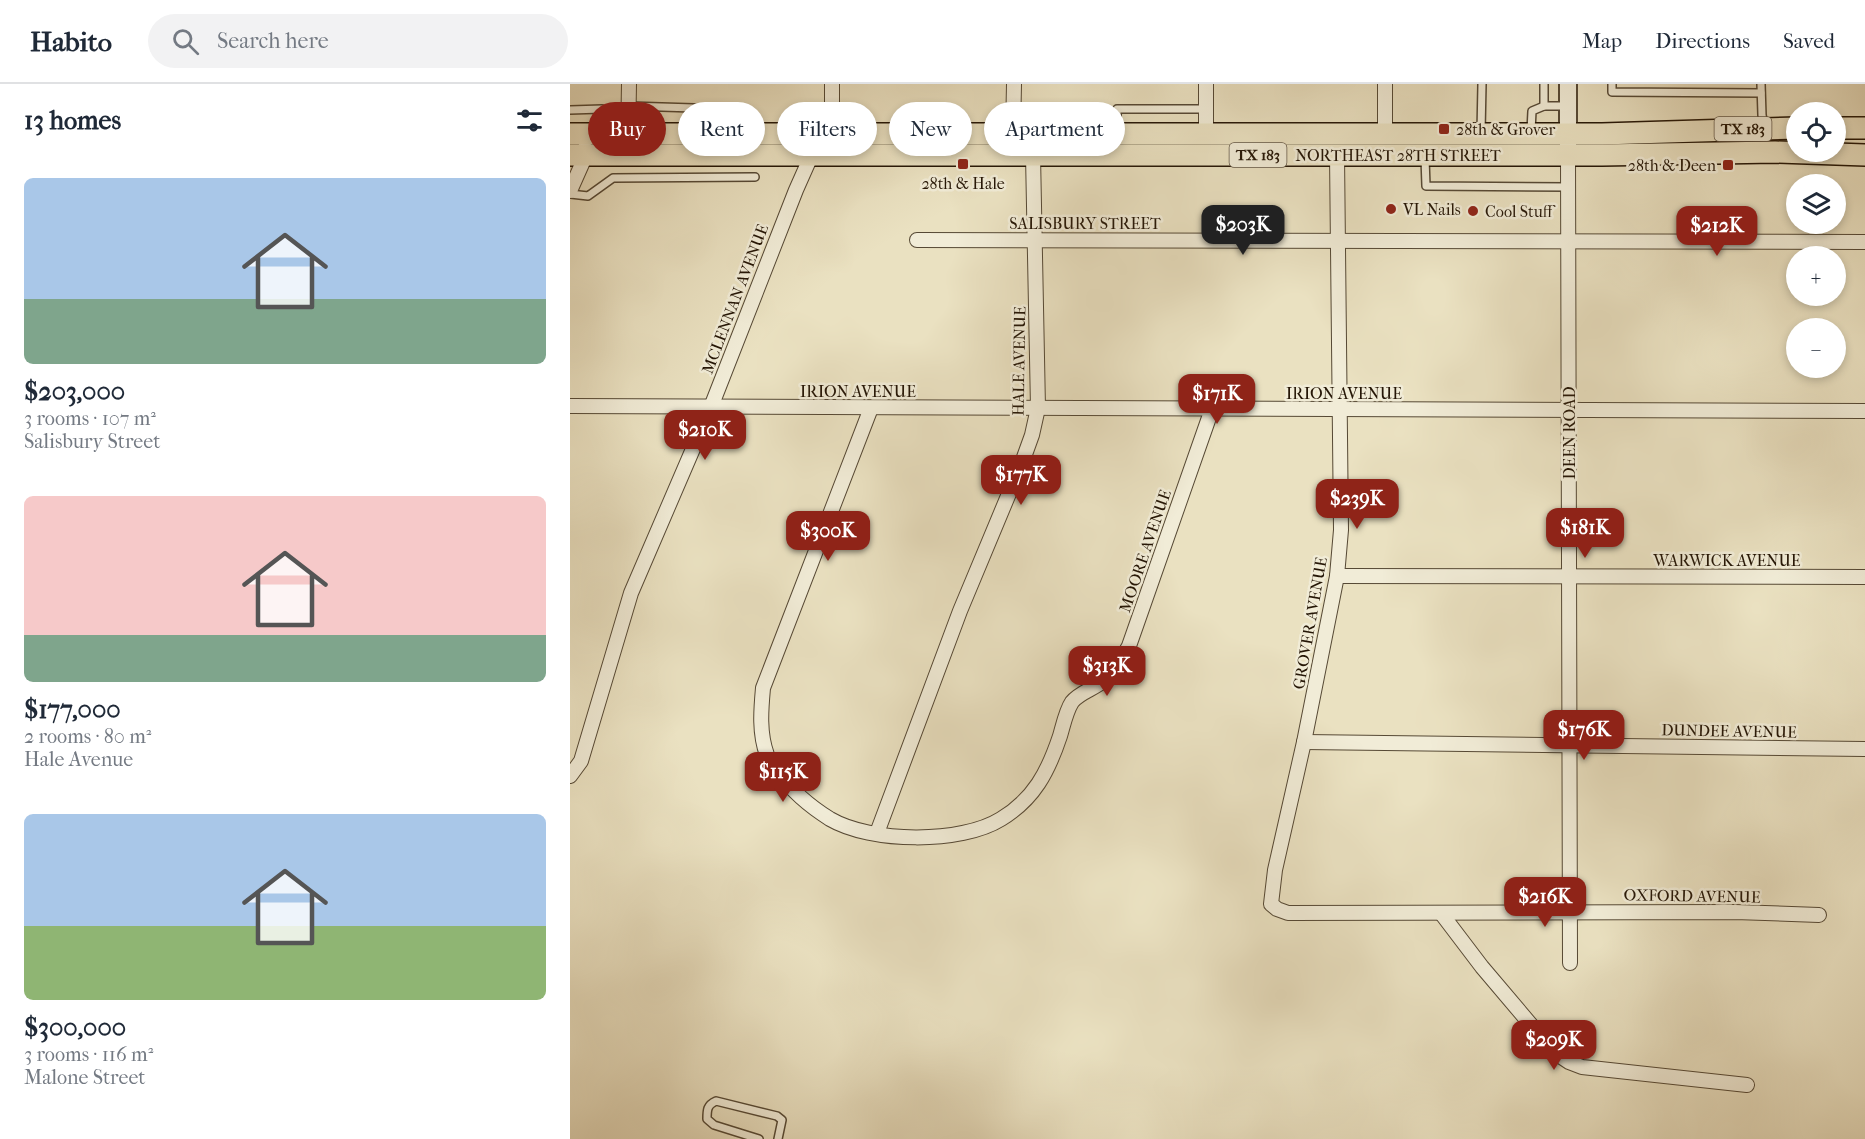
<!DOCTYPE html>
<html lang="en">
<head>
<meta charset="utf-8">
<style>
	body { margin:0; font-family:"IM FELL French Canon",serif; background:#f2f2f3; color:#1f2937; height:100vh; display:flex; flex-direction:column; font-size:22px; white-space:nowrap }
	* { box-sizing:border-box; margin:0 }
	p { font-size:20px; color:#747a83 }
	.icon { flex:none; width:33px; height:33px; fill:none; stroke:currentColor; stroke-width:2; stroke-linecap:round; stroke-linejoin:round }
	.map { position:relative; flex:1; overflow:hidden }
	.sheet { display:flex; flex-direction:column; background:#fff; width:570px }
	.sheet>* { flex:none }
	.top-card { position:absolute; left:18px; top:18px; width:570px; height:54px; display:flex; gap:12px }
	.buttons { position:absolute; left:1216px; top:18px; display:grid; gap:12px }
	.buttons a { display:grid; place-items:center; width:60px; height:60px; border-radius:50%; background:#fff; box-shadow:0 3px 9px #0003; font-size:30px }
	.price { position:absolute; translate:-50% -51px; padding:0 14px; border-radius:12px; background:#8f2418; color:#fff; font-size:20px; line-height:39px; filter:drop-shadow(0 2px 3px #0008) }
	.price::after { content:''; position:absolute; left:50%; top:36px; width:18px; height:14px; margin-left:-9px; background:inherit; clip-path:polygon(0 0,100% 0,50% 100%) }
	.price.active { background:#222; color:#fff }
	ul { padding:0; list-style:none }
	li { display:grid; align-content:center; gap:12px; height:318px; padding:0 24px }
	li span { display:grid; place-items:center; height:186px; border-radius:9px; color:#555 }
	li>.icon { margin-inline-start:auto }
	span .icon { width:108px; height:108px; fill:#fffc; stroke-width:1 }
	li b { font-size:26px }
	h2 { display:flex; justify-content:space-between; align-items:center; height:72px; padding:0 24px; font-size:26px }
	.pill { padding:0 21px; border-radius:27px; background:#fff; box-shadow:0 3px 9px #0003; font-size:21px; line-height:54px }
	.pill.active { background:#8f2418; color:#fff }
	header { display:flex; align-items:center; gap:36px; box-sizing:border-box; height:84px; padding:0 30px; background:#fff; border-bottom:2px solid #e0e1e3 }
	header strong { font-size:28px }
	nav { display:flex; gap:33px; margin-inline-start:auto; font-size:21px }
	.search { width:420px; height:54px; background:#f2f2f3; display:flex; align-items:center; gap:15px; box-sizing:border-box; padding:0 21px; border-radius:33px; color:#747a83; font-size:22px }
	main { display:flex; flex:1; min-height:0 }
	.map>svg:first-child { display:block }
</style>
</head>
<body>
<header>
<strong>Habito</strong>
<div class="search"><svg class="icon" aria-label="search" viewBox="0 0 24 24"><circle cx="10" cy="10" r="6"/><path d="M15 15l6 6"/></svg>Search here</div>
<nav><a>Map</a><a>Directions</a><a>Saved</a></nav>
</header>
<main>
<section class="sheet">
<h2>13 homes<svg class="icon" aria-label="filters" viewBox="0 0 24 24"><path d="M4 7h16M4 17h16"/><circle cx="9" cy="7" r="2"/><circle cx="15" cy="17" r="2"/></svg></h2>
<ul>
<li><span style="background:linear-gradient(#a9c7e8 65%,#7fa58c 0)"><svg class="icon" aria-label="home" viewBox="0 0 24 24"><path d="M3 11l9-7 9 7M6 9v11h12V9"/></svg></span><div><b>$203,000</b><p>3 rooms · 107 m²</p><p>Salisbury Street</p></div></li>
<li><span style="background:linear-gradient(#f6c9c9 75%,#7fa58c 0)"><svg class="icon" aria-label="home" viewBox="0 0 24 24"><path d="M3 11l9-7 9 7M6 9v11h12V9"/></svg></span><div><b>$177,000</b><p>2 rooms · 80 m²</p><p>Hale Avenue</p></div></li>
<li><span style="background:linear-gradient(#a9c7e8 60%,#8fb573 0)"><svg class="icon" aria-label="home" viewBox="0 0 24 24"><path d="M3 11l9-7 9 7M6 9v11h12V9"/></svg></span><div><b>$300,000</b><p>3 rooms · 116 m²</p><p>Malone Street</p></div></li>
</ul>
</section>
<div class="map">
<svg width="1295" height="1055" viewBox="0 0 1295 1055">
	<rect width="100%" height="100%" fill="#eae1c1"/>
	<filter id="stains"><feTurbulence type="fractalNoise" baseFrequency=".00333" numOctaves="4"/><feColorMatrix values="0 0 0 0 .2 0 0 0 0 .09 0 0 0 0 .02 0 0 0 .5 -.17"/></filter>
	<radialGradient id="worn" r=".72"><stop offset=".6" stop-color="#630" stop-opacity="0"/><stop offset="1" stop-color="#630" stop-opacity=".3"/></radialGradient>
	<g fill="none" stroke-linecap="round" stroke-linejoin="round">
		<g stroke="#564935" stroke-width="10">
			<g id="service">
				<path d="M974,0V22H998"/>
				<path d="M1042,0V8L1191,9"/>
				<path d="M1191,0L1192,31L1194,42"/>
				<path d="M59,22L124,24L137,37V47"/>
				<path d="M0,26L32,25"/>
				<path d="M547,47V25H636"/>
				<path d="M961,47L962,27L974,22"/>
				<path d="M911,48L912,0"/>
				<path d="M855,74L856,102L998,103"/>
				<path d="M0,110L18,112L43,94L185,93"/>
				<path d="M189,1055L144,1041L137,1035C137,1026 137,1021 146,1017L207,1032L212,1036L208,1055"/>
			</g>
		</g>
		<g stroke="#564935" stroke-width="16">
			<g id="minor">
				<path d="M262,0V50"/>
				<path d="M636,50V0"/>
				<path d="M815,50V0"/>
				<path d="M58,58L59,0"/>
				<path d="M767,71L771,446L767,492L734,658L705,786L701,820L707,825L718,829L1165,828L1249,831"/>
				<path d="M998,71L1000,879"/>
				<path d="M0,107L16,71L15,64"/>
				<path d="M347,156L1295,158"/>
				<path d="M0,322L1295,327"/>
				<path d="M301,324L193,604C191,626 189,649 197,671C200,677 206,684 210,690C222,707 241,723 260,735C301,759 391,760 431,735C464,715 478,688 490,652C493,642 496,627 502,618C509,609 523,605 532,598C544,588 552,575 559,562L642,325"/>
				<path d="M767,492L1295,493"/>
				<path d="M734,658L1295,665"/>
				<path d="M0,692L11,677L61,509L141,323L226,106L242,70"/>
				<path d="M307,749L390,527L453,376L462,351L468,324L463,71L443,50L444,0"/>
				<path d="M871,829L912,883L984,968L999,978L1012,983L1177,1001"/>
			</g>
		</g>
		<g stroke="#564935" stroke-width="20">
			<path id="tertiary" d="M998,62V0"/>
		</g>
		<g stroke="#251606" stroke-width="24">
			<g id="primary">
				<path d="M1266,44H1295"/>
				<path d="M0,50H1032L1227,44"/>
				<path d="M0,71H1032L1205,68L1295,71"/>
			</g>
		</g>
		<use href="#service" stroke="#f1ecd7" stroke-width="7"/>
		<use href="#minor" stroke="#f1ecd7" stroke-width="14"/>
		<use href="#tertiary" stroke="#f1ecd7" stroke-width="16"/>
		<use href="#primary" stroke="#eae1c1" stroke-width="21"/>
	</g>
	<g fill="#8f2418" stroke="#f1ecd7" stroke-width="2">
		<rect x="868" y="39" width="12" height="12" rx="3"/>
		<rect x="387" y="74" width="12" height="12" rx="3"/>
		<rect x="1152" y="75" width="12" height="12" rx="3"/>
		<circle cx="821" cy="125" r="6"/>
		<circle cx="903" cy="127" r="6"/>
	</g>
	<g text-anchor="middle" dominant-baseline="central" stroke-width="5" stroke-linejoin="round" paint-order="stroke">
		<g fill="#f1ecd7" stroke="#625645" stroke-width="1.5">
			<rect x="1144.5" y="33" width="57" height="24" rx="4.5"/>
			<rect x="659.5" y="59" width="57" height="24" rx="4.5"/>
		</g>
		<g font-size="15" font-weight="bold" fill="#251606">
			<text x="1173" y="45">TX 183</text>
			<text x="688" y="71">TX 183</text>
		</g>
		<g font-size="16" fill="#251606" stroke="#f1ecd7" text-anchor="start">
			<text x="886" y="45">28th &amp; Grover</text>
			<text x="1146" y="81" text-anchor="end">28th &amp; Deen</text>
			<text x="393" y="99" text-anchor="middle">28th &amp; Hale</text>
			<text x="833" y="125">VL Nails</text>
			<text x="915" y="127">Cool Stuff</text>
		</g>
		<g font-size="16" fill="#251606" stroke="#f1ecd7">
			<text x="828" y="71">NORTHEAST 28TH STREET</text>
			<text x="515" y="139">SALISBURY STREET</text>
			<text transform="translate(165 215) rotate(-69)">MCLENNAN AVENUE</text>
			<text transform="translate(449 277) rotate(-89)">HALE AVENUE</text>
			<text x="288" y="307">IRION AVENUE</text>
			<text x="774" y="309">IRION AVENUE</text>
			<text transform="translate(999 349) rotate(-90)">DEEN ROAD</text>
			<text transform="translate(575 467) rotate(-71)">MOORE AVENUE</text>
			<text x="1157" y="476">WARWICK AVENUE</text>
			<text transform="translate(740 539) rotate(-80)">GROVER AVENUE</text>
			<text transform="translate(1159 647) rotate(1)">DUNDEE AVENUE</text>
			<text transform="translate(1122 812) rotate(1)">OXFORD AVENUE</text>
		</g>
	</g>
	<rect width="100%" height="100%" filter="url(#stains)"/>
	<rect width="100%" height="100%" fill="url(#worn)"/>
</svg>
<div class="buttons">
<a><svg class="icon" aria-label="locate" viewBox="0 0 24 24"><circle cx="12" cy="12" r="6"/><path d="M12 2v4M12 18v4M2 12h4M18 12h4"/></svg></a>
<a><svg class="icon" aria-label="layers" viewBox="0 0 24 24"><path d="M12 4l9 5-9 5-9-5zM3 14l9 5 9-5"/></svg></a>
<a>+</a>
<a>−</a>
</div>
<b class="price active" style="left:673px;top:172px">$203K</b>
<b class="price" style="left:1147px;top:173px">$212K</b>
<b class="price" style="left:647px;top:341px">$171K</b>
<b class="price" style="left:135px;top:377px">$210K</b>
<b class="price" style="left:451px;top:422px">$177K</b>
<b class="price" style="left:787px;top:446px">$239K</b>
<b class="price" style="left:1015px;top:475px">$181K</b>
<b class="price" style="left:258px;top:478px">$300K</b>
<b class="price" style="left:537px;top:613px">$313K</b>
<b class="price" style="left:1014px;top:677px">$176K</b>
<b class="price" style="left:213px;top:719px">$115K</b>
<b class="price" style="left:975px;top:844px">$216K</b>
<b class="price" style="left:984px;top:987px">$209K</b>
<div class="top-card">
<a class="pill active">Buy</a>
<a class="pill">Rent</a>
<a class="pill">Filters</a>
<a class="pill">New</a>
<a class="pill">Apartment</a>
</div>
</div>
</main>
</body>
</html>
